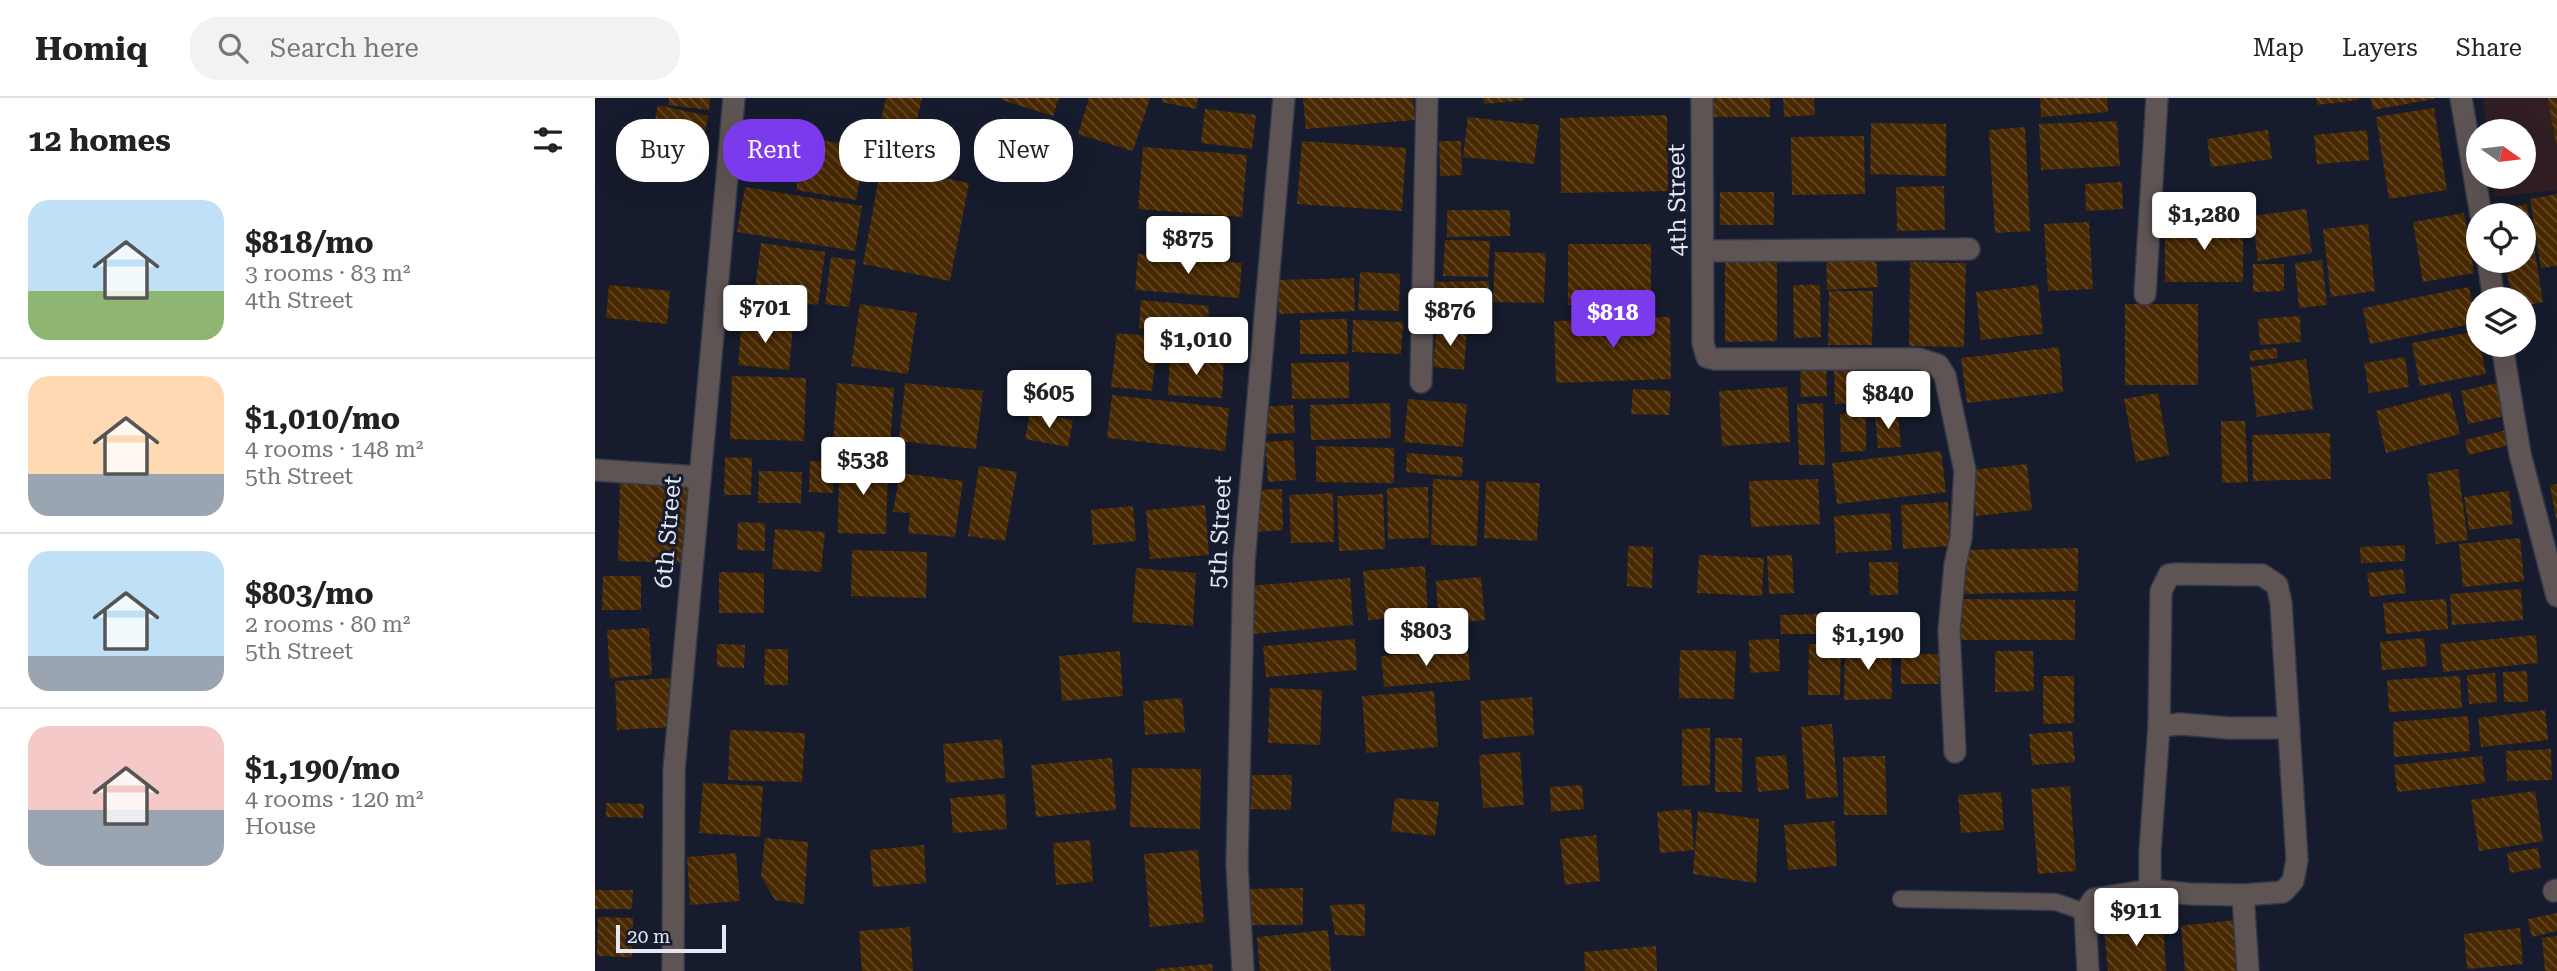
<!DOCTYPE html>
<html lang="en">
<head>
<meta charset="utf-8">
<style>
	body { margin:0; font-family:"Roboto Serif",serif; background:#f2f2f2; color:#222; height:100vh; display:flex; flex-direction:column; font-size:26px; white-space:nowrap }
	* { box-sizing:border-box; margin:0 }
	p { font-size:23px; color:#767676 }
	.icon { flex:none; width:38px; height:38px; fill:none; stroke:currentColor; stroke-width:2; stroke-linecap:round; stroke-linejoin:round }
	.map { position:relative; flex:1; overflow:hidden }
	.sheet { display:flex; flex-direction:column; background:#fff; width:595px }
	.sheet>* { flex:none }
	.hud { position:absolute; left:21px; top:21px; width:665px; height:63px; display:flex; gap:14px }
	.needle { width:46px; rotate:104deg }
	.buttons { position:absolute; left:1871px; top:21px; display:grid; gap:14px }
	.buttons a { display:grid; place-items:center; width:70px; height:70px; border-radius:50%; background:#fff; box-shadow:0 7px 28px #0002; font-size:35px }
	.scale { position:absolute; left:21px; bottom:18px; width:110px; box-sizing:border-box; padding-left:7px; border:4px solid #e3e8f4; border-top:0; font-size:19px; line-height:24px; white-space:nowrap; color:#e3e8f4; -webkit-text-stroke:5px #161c2d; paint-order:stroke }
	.price { position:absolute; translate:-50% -60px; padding:0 16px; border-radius:7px; background:#fff; color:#222; font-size:23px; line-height:46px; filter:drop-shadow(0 2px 4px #0008) }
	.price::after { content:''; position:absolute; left:50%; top:42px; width:21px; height:16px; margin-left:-10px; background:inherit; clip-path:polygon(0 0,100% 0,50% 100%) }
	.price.current { background:#7c3aed; color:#fff }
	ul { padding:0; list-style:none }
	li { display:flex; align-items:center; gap:21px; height:175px; padding:0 28px }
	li+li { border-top:2px solid #e0e0e0 }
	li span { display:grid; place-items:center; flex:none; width:196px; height:140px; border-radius:21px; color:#555 }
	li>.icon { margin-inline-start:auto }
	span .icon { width:84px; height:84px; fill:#fffc; stroke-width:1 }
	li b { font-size:30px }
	h2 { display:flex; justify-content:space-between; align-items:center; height:84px; padding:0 28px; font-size:30px }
	.tag { padding:0 24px; border-radius:28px; background:#fff; box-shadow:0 7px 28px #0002; font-size:24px; line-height:63px }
	.tag.current { background:#7c3aed; color:#fff }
	header { display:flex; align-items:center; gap:42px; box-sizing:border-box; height:98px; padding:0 35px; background:#fff; border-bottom:2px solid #e0e0e0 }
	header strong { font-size:33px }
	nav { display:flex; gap:38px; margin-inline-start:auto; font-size:24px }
	.search { width:490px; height:63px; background:#f2f2f2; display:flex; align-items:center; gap:18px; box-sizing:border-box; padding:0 24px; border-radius:28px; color:#767676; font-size:26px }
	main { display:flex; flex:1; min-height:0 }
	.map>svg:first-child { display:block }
</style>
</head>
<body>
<header>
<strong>Homiq</strong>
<div class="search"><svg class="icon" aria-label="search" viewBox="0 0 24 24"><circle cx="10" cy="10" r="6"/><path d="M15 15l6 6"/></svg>Search here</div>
<nav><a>Map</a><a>Layers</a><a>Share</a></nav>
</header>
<main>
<section class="sheet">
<h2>12 homes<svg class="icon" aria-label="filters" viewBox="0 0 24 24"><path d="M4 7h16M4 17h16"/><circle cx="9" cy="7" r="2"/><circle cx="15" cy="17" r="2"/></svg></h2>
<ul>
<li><span style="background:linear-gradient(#bfe0f5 65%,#8fb573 0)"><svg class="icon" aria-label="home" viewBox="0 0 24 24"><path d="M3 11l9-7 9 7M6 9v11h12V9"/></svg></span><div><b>$818/mo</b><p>3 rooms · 83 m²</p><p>4th Street</p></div></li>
<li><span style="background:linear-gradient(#ffd9b3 70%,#9aa5b1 0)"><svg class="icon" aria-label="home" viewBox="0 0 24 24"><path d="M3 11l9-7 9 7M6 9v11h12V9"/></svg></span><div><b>$1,010/mo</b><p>4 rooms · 148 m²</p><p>5th Street</p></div></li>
<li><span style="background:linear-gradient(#bfe0f5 75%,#9aa5b1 0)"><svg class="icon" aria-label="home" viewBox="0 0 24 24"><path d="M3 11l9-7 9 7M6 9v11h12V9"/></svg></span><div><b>$803/mo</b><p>2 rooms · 80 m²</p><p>5th Street</p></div></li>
<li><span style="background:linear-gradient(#f6c9c9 60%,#9aa5b1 0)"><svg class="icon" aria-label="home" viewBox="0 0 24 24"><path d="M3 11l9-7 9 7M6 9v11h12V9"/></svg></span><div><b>$1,190/mo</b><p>4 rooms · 120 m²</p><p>House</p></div></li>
</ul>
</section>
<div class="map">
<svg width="1962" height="873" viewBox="0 0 1962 873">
	<defs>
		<pattern id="building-back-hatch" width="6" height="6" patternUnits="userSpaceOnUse" patternTransform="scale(1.75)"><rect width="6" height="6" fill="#492901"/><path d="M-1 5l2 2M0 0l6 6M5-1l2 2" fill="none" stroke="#634827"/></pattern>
	</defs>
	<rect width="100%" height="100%" fill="#161c2d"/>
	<path fill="#301e23" d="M1888,0H1962V92L1900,99L1898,79H1928V33H1892Z"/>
	<g fill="url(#building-back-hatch)">
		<path d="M74,0H115L114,12L73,7Z"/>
		<path d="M291,0H327L313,60L279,53Z"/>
		<path d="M407,0H464L458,18L407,2Z"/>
		<path d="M494,0H555L538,53L483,36Z"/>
		<path d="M568,0H603L601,11L567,4Z"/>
		<path d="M708,0H818L820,22L711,31Z"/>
		<path d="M888,0H930V2L889,6Z"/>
		<rect x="1114" y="0" width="61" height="19"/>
		<path d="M1188,0H1219L1220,17L1189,19Z"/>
		<path d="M1445,0H1512L1513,14L1446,19Z"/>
		<path d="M1721,0H1763V2L1722,7Z"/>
		<path d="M1776,0H1839V1L1778,12Z"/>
		<path d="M1953,0H1962V46H1961Z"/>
		<path d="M63,7L113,18L105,61L54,50Z"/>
		<path d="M1839,10L1852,92L1794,101L1781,19Z"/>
		<path d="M610,11L661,17L657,51L606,45Z"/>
		<path d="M1072,17L1073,93L966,95L965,20Z"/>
		<path d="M873,19L944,27L939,66L868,59Z"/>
		<path d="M1522,23L1525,68L1446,72L1444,26Z"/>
		<path d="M1276,25L1351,26V78L1275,76Z"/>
		<path d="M1430,29L1435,133L1400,135L1394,32Z"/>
		<path d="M1673,32L1677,61L1616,69L1612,41Z"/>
		<path d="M1772,32L1774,62L1722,66L1719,37Z"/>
		<path d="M1269,38L1270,96L1197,97L1196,39Z"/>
		<path d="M210,39L270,50L261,102L201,92Z"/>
		<path d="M707,43L811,50L807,113L702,106Z"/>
		<path d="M844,43H866L867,77L845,78Z"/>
		<path d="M548,49L652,57L647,119L543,111Z"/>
		<path d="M286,68L374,85L355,183L268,166Z"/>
		<path d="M1527,84L1528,111L1491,113L1490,86Z"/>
		<path d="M1349,88L1350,132L1302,133L1301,89Z"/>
		<path d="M150,89L267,108L260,153L142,134Z"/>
		<rect x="1125" y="94" width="54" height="33"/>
		<path d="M1962,96V168L1946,170L1935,101Z"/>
		<path d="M1932,106L1948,204L1928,208V201H1917L1910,163H1928V117H1902L1901,112Z"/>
		<path d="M1711,111L1717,155L1663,163L1657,118Z"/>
		<path d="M852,112H915V138L852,139Z"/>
		<path d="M1869,115L1879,175L1828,184L1818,124Z"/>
		<path d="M1494,124L1498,191L1453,193L1449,126Z"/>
		<path d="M1570,124L1648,125V184H1570Z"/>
		<path d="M1773,126L1780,193L1736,199L1728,131Z"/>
		<path d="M850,142L895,143L893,179L848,178Z"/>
		<path d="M166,145L230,154L223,207L159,199Z"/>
		<rect x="973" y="146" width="83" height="61"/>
		<path d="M900,154L951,155L949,205L898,204Z"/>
		<path d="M1281,155L1283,189L1232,192L1231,157Z"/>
		<path d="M543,156L647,165L644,200L540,192Z"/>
		<path d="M236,159L261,162L254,209L230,206Z"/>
		<path d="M1182,161V243L1130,244V162Z"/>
		<path d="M1727,162L1732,207L1704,210L1700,165Z"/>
		<path d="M1315,164L1371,165L1369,249L1314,248Z"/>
		<path d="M1658,166H1689V193L1658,194Z"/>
		<path d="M765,174L805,176L804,213L763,212Z"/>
		<path d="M759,180L760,213L684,216L683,182Z"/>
		<path d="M894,183V204H842L841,184Z"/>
		<path d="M14,187L75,193L72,226L11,220Z"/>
		<path d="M1198,187H1225L1226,239L1199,240Z"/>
		<path d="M1443,187L1448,236L1386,242L1381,194Z"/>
		<path d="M1874,189L1881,225L1775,246L1768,210Z"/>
		<path d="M1234,193H1278L1277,247H1233Z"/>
		<path d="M546,202L614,208L612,236L544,230Z"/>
		<path d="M265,206L322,215L313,276L256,268Z"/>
		<rect x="1530" y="206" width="73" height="81"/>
		<path d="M1705,218L1706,244L1665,247L1663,221Z"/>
		<path d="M1075,219L1076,281L961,285L959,223Z"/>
		<path d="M752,221L753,256H705V222Z"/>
		<path d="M147,222L198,227L194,272L143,267Z"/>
		<path d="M758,222L808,224L806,256L757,254Z"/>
		<path d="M842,228L872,230L869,272L838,269Z"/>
		<path d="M1883,233V247H1885L1891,276L1825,288L1817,245Z"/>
		<path d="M522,235L563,239L557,293L516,289Z"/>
		<path d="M1464,249L1468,294L1372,305L1366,260Z"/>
		<path d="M1681,250L1683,260L1655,263L1654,253Z"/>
		<path d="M575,258L629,261L627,300L573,297Z"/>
		<path d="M1810,259L1814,289L1774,295L1769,265Z"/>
		<path d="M1711,261L1718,311L1662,319L1655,269Z"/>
		<path d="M754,264V300L697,301L696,265Z"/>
		<path d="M1205,266H1231L1232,298L1206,299Z"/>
		<path d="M1270,267L1271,305L1240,306L1239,268Z"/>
		<path d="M137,278L211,280L209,343L135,341Z"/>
		<path d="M242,285L299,290L295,349L238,345Z"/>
		<path d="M310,285L388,293L381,351L304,343Z"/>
		<path d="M1902,285L1910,318L1873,326L1866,293Z"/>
		<path d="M1192,289L1195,344L1127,348L1124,293Z"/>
		<path d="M1038,291L1076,293L1074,317L1036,316Z"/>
		<path d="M1855,294L1865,336L1791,355L1781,313Z"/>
		<path d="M1563,295L1574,357L1541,364L1529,301Z"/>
		<path d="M517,297L634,310L630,353L512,340Z"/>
		<path d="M813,301L872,306L868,349L809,344Z"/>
		<path d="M795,305L796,340L716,342L715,307Z"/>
		<path d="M1228,305L1230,367H1204L1202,306Z"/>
		<path d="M698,307L700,335L667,336L666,309Z"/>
		<path d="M435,314L478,322L473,349L430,341Z"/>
		<path d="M1271,315V353L1246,354L1245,316Z"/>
		<path d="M1303,315L1306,349L1283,350L1280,318Z"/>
		<path d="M1626,323H1650L1653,384L1627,385Z"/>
		<path d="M1916,331L1919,346L1873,357L1870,342Z"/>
		<path d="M1735,335L1736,381L1658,383L1657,337Z"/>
		<path d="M698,342L701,382L673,384L670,344Z"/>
		<path d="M721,348L799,350V385L721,384Z"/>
		<path d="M1346,353L1351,394L1242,406L1237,365Z"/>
		<path d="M812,355L868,359L867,379L811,374Z"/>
		<path d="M130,359L157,360L156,397H129Z"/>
		<path d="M215,363L238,364V395L214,394Z"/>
		<path d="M244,363L293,364L291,436L243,435Z"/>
		<path d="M1432,366L1437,412L1381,418L1376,372Z"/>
		<path d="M384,368L422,374L410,443L373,438Z"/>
		<path d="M1863,371L1873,442L1841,446L1832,376Z"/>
		<path d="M164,373L207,374L206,405H163Z"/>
		<path d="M305,375L368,383L360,439L313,435L315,415L298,414Z"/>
		<path d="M838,381L884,383L882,448L836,447Z"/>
		<path d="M1223,381L1225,426L1156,429L1154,383Z"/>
		<path d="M891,383L945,385L942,443L889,440Z"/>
		<path d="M25,385L97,386L95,465L23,463Z"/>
		<path d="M1962,386V421H1961L1955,387Z"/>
		<path d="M833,389L834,440L793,441L792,390Z"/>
		<path d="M687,391L688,432L660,434L658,392Z"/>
		<path d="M1914,393L1918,426L1874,432L1869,399Z"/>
		<path d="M738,395L739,444L696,445L694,397Z"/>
		<path d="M788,396L790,451L744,453L742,398Z"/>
		<path d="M1353,404L1355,448L1308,451L1306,407Z"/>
		<path d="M610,407L614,457L555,461L551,412Z"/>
		<path d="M538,408L541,443L498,447L496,412Z"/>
		<path d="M1295,415L1297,452L1241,455L1239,418Z"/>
		<path d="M143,424L170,425V453L142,452Z"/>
		<path d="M180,431L230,434L226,474L177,471Z"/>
		<path d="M1925,440L1929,483L1868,489L1864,446Z"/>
		<path d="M1810,447V463L1766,465L1765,449Z"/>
		<path d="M1033,448L1058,449L1057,490L1032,488Z"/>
		<path d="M1483,450V493L1367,496L1366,452Z"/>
		<path d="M257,452L332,454L331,500L256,498Z"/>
		<path d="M1104,457L1169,460L1167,498L1102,495Z"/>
		<path d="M1197,457L1199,495L1174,496L1172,458Z"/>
		<path d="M1274,464H1303V497H1275Z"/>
		<path d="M830,468L833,517L773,522L768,473Z"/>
		<path d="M541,470L601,475L598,528L537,524Z"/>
		<path d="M1808,471L1811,495L1775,499L1772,475Z"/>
		<path d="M124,474L169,475V515H124Z"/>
		<path d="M8,478H46V512H7Z"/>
		<path d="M886,479L890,522L844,526L841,483Z"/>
		<path d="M755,480L758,527L657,536L653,488Z"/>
		<path d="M1926,491L1928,522L1857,527L1855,496Z"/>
		<path d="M1366,501L1480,502V542H1366Z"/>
		<path d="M1851,501L1853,531L1791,536L1788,505Z"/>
		<path d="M1229,516V536H1186L1185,517Z"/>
		<path d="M54,530L57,577L15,580L12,532Z"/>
		<path d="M1941,537L1943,565L1848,574L1845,546Z"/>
		<path d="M1829,540L1832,568L1787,572L1785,544Z"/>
		<path d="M760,541L762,572L671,579L668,548Z"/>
		<path d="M1184,541L1185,573L1155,575L1154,542Z"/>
		<path d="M1296,545L1297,601L1249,602L1250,546Z"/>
		<path d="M122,546L150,547L149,570L122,569Z"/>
		<path d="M1214,546L1246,547L1245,597H1213Z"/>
		<path d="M170,551H193V587H169Z"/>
		<path d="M873,551L875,582L789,589L786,558Z"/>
		<path d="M1085,552L1141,553L1139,601L1084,600Z"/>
		<path d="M525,553L528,598L467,603L464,558Z"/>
		<path d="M1400,553H1438L1439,593L1400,594Z"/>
		<rect x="1306" y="556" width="38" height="30"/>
		<path d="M1932,573L1933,604H1909L1908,574Z"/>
		<path d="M1900,575L1902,604L1874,606L1872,577Z"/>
		<path d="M1448,578H1479V625L1448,626Z"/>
		<path d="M1865,578L1867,610L1794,614L1792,582Z"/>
		<path d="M75,580L78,629L22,632L20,583Z"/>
		<path d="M675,590L727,592L725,647L673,645Z"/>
		<path d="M839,593L843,649L771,655L767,598Z"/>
		<path d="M937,599L939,637L888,641L885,603Z"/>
		<path d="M587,600L590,634L550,637L548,603Z"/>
		<path d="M1950,612L1953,642L1886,649L1883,620Z"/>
		<path d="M1873,618L1875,653L1799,659L1798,624Z"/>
		<path d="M1237,626L1243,699L1211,701L1206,629Z"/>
		<path d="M1115,630V687L1087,688V631Z"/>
		<path d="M135,632L210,635L207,684L133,682Z"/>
		<path d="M1477,633L1480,664L1437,667L1434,636Z"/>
		<rect x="1120" y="640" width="27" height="54"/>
		<path d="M407,641L410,680L351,685L348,646Z"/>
		<path d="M1956,651L1957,682L1912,683L1911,653Z"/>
		<path d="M925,654L929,707L888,710L884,657Z"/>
		<path d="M1191,657L1194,691L1163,694L1160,659Z"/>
		<path d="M1290,658L1292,717H1249L1248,659Z"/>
		<path d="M1887,658L1890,685L1802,694L1799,667Z"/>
		<path d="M517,660L521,712L441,719L436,667Z"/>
		<path d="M537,670L606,671L605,731L535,729Z"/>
		<path d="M657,677H697L696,712L656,711Z"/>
		<path d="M108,685L168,688L165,739L104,735Z"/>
		<path d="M987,687L989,711L956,714L955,689Z"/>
		<path d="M1475,688L1481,773L1443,776L1436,691Z"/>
		<path d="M1940,693L1948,743L1884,753L1876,702Z"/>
		<path d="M1406,694L1409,732L1366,735L1363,697Z"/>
		<path d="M410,696L412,731L358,735L355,700Z"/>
		<path d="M800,700L844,704L840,738L796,733Z"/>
		<path d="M11,705L49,706L48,720L11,719Z"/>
		<path d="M1096,711L1099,752L1065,755L1062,714Z"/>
		<path d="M1103,713L1164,721L1161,785L1098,776Z"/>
		<path d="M1239,723L1242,768L1193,772L1189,727Z"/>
		<path d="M1001,737L1005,783L970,787L965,741Z"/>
		<path d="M170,740L213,744L209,806L180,802L166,778Z"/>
		<path d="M495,742L498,784L461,787L458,745Z"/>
		<path d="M329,747L331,785L278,789L275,752Z"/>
		<path d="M1943,750L1946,770L1915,775L1912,755Z"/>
		<path d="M603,752L609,824L555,829L549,756Z"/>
		<path d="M141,755L145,803L95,807L92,759Z"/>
		<path d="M708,790V827H653V791Z"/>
		<path d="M0,792H38L37,811H0Z"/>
		<path d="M770,806V838L740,837L735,807Z"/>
		<path d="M1962,815V833L1937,839L1933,821Z"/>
		<path d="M3,819L38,820L37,859L2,858Z"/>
		<path d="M1640,822L1645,873H1590L1586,828Z"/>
		<path d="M1568,824L1571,873H1513L1509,831Z"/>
		<path d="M315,829L318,873H267L264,833Z"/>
		<path d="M1925,830L1928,866L1872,871L1869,836Z"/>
		<path d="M733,832L736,873H665L662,839Z"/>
		<path d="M1962,838V873H1950L1947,840Z"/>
		<path d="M1061,848L1062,873H990L989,854Z"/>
		<path d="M617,866L618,873H561V871Z"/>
	</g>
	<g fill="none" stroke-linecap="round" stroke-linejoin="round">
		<g stroke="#333949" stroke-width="19">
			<path id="lane" d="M1306,801L1461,804L1490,814"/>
		</g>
		<g stroke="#333949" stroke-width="24">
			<g id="street">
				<path d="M1107,0L1108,245L1112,259L1120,261H1324L1343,267L1350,278L1370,373L1366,440L1360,467L1354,532L1360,654"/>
				<path d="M1866,0L1886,117"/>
				<path d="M1109,153L1374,151"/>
				<path d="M1893,163L1899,201"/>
				<path d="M1550,196L1562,0"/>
				<path d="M1907,247L1925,356L1962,498"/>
				<path d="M826,284L832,0"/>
				<path d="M0,372L104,379"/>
				<path d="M1564,628L1586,626L1634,630H1694"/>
				<path d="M1959,793L1962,792"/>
				<path d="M1648,797L1653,873"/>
				<path d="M78,873L79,672L139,0"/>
				<path d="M648,873L642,767L649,463L689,0"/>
				<path d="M1493,873L1490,814L1499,801L1555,792L1595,796L1648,797L1688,794L1698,783L1702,762L1686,505L1682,487L1667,477L1581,476L1574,477L1566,493L1564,628L1555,753V792"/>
			</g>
		</g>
		<use href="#lane" stroke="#5f5454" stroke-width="16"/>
		<use href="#street" stroke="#5f5454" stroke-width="21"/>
	</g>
	<g text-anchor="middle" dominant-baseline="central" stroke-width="6" stroke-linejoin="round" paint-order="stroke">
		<g font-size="24" fill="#e3e8f4" stroke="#161c2d">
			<text transform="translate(1082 102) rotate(-91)">4th Street</text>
			<text transform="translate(73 434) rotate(-85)">6th Street</text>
			<text transform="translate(625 434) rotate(-87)">5th Street</text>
		</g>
	</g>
</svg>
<div class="buttons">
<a><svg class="needle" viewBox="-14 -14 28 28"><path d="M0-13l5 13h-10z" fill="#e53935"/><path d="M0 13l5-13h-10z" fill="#767676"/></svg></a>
<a><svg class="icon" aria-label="locate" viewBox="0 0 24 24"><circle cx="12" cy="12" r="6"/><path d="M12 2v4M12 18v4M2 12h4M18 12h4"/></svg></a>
<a><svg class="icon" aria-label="layers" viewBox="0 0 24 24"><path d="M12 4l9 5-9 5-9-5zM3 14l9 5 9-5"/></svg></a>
</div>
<div class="scale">20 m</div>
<b class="price" style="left:1609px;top:154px">$1,280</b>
<b class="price" style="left:593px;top:178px">$875</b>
<b class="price" style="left:170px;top:247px">$701</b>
<b class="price" style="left:855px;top:250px">$876</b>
<b class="price current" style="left:1018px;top:252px">$818</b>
<b class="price" style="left:601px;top:279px">$1,010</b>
<b class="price" style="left:454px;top:332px">$605</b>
<b class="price" style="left:1293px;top:333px">$840</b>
<b class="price" style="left:268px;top:399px">$538</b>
<b class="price" style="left:831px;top:570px">$803</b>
<b class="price" style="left:1273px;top:574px">$1,190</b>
<b class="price" style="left:1541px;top:850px">$911</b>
<div class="hud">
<a class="tag">Buy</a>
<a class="tag current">Rent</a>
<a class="tag">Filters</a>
<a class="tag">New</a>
</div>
</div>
</main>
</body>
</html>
